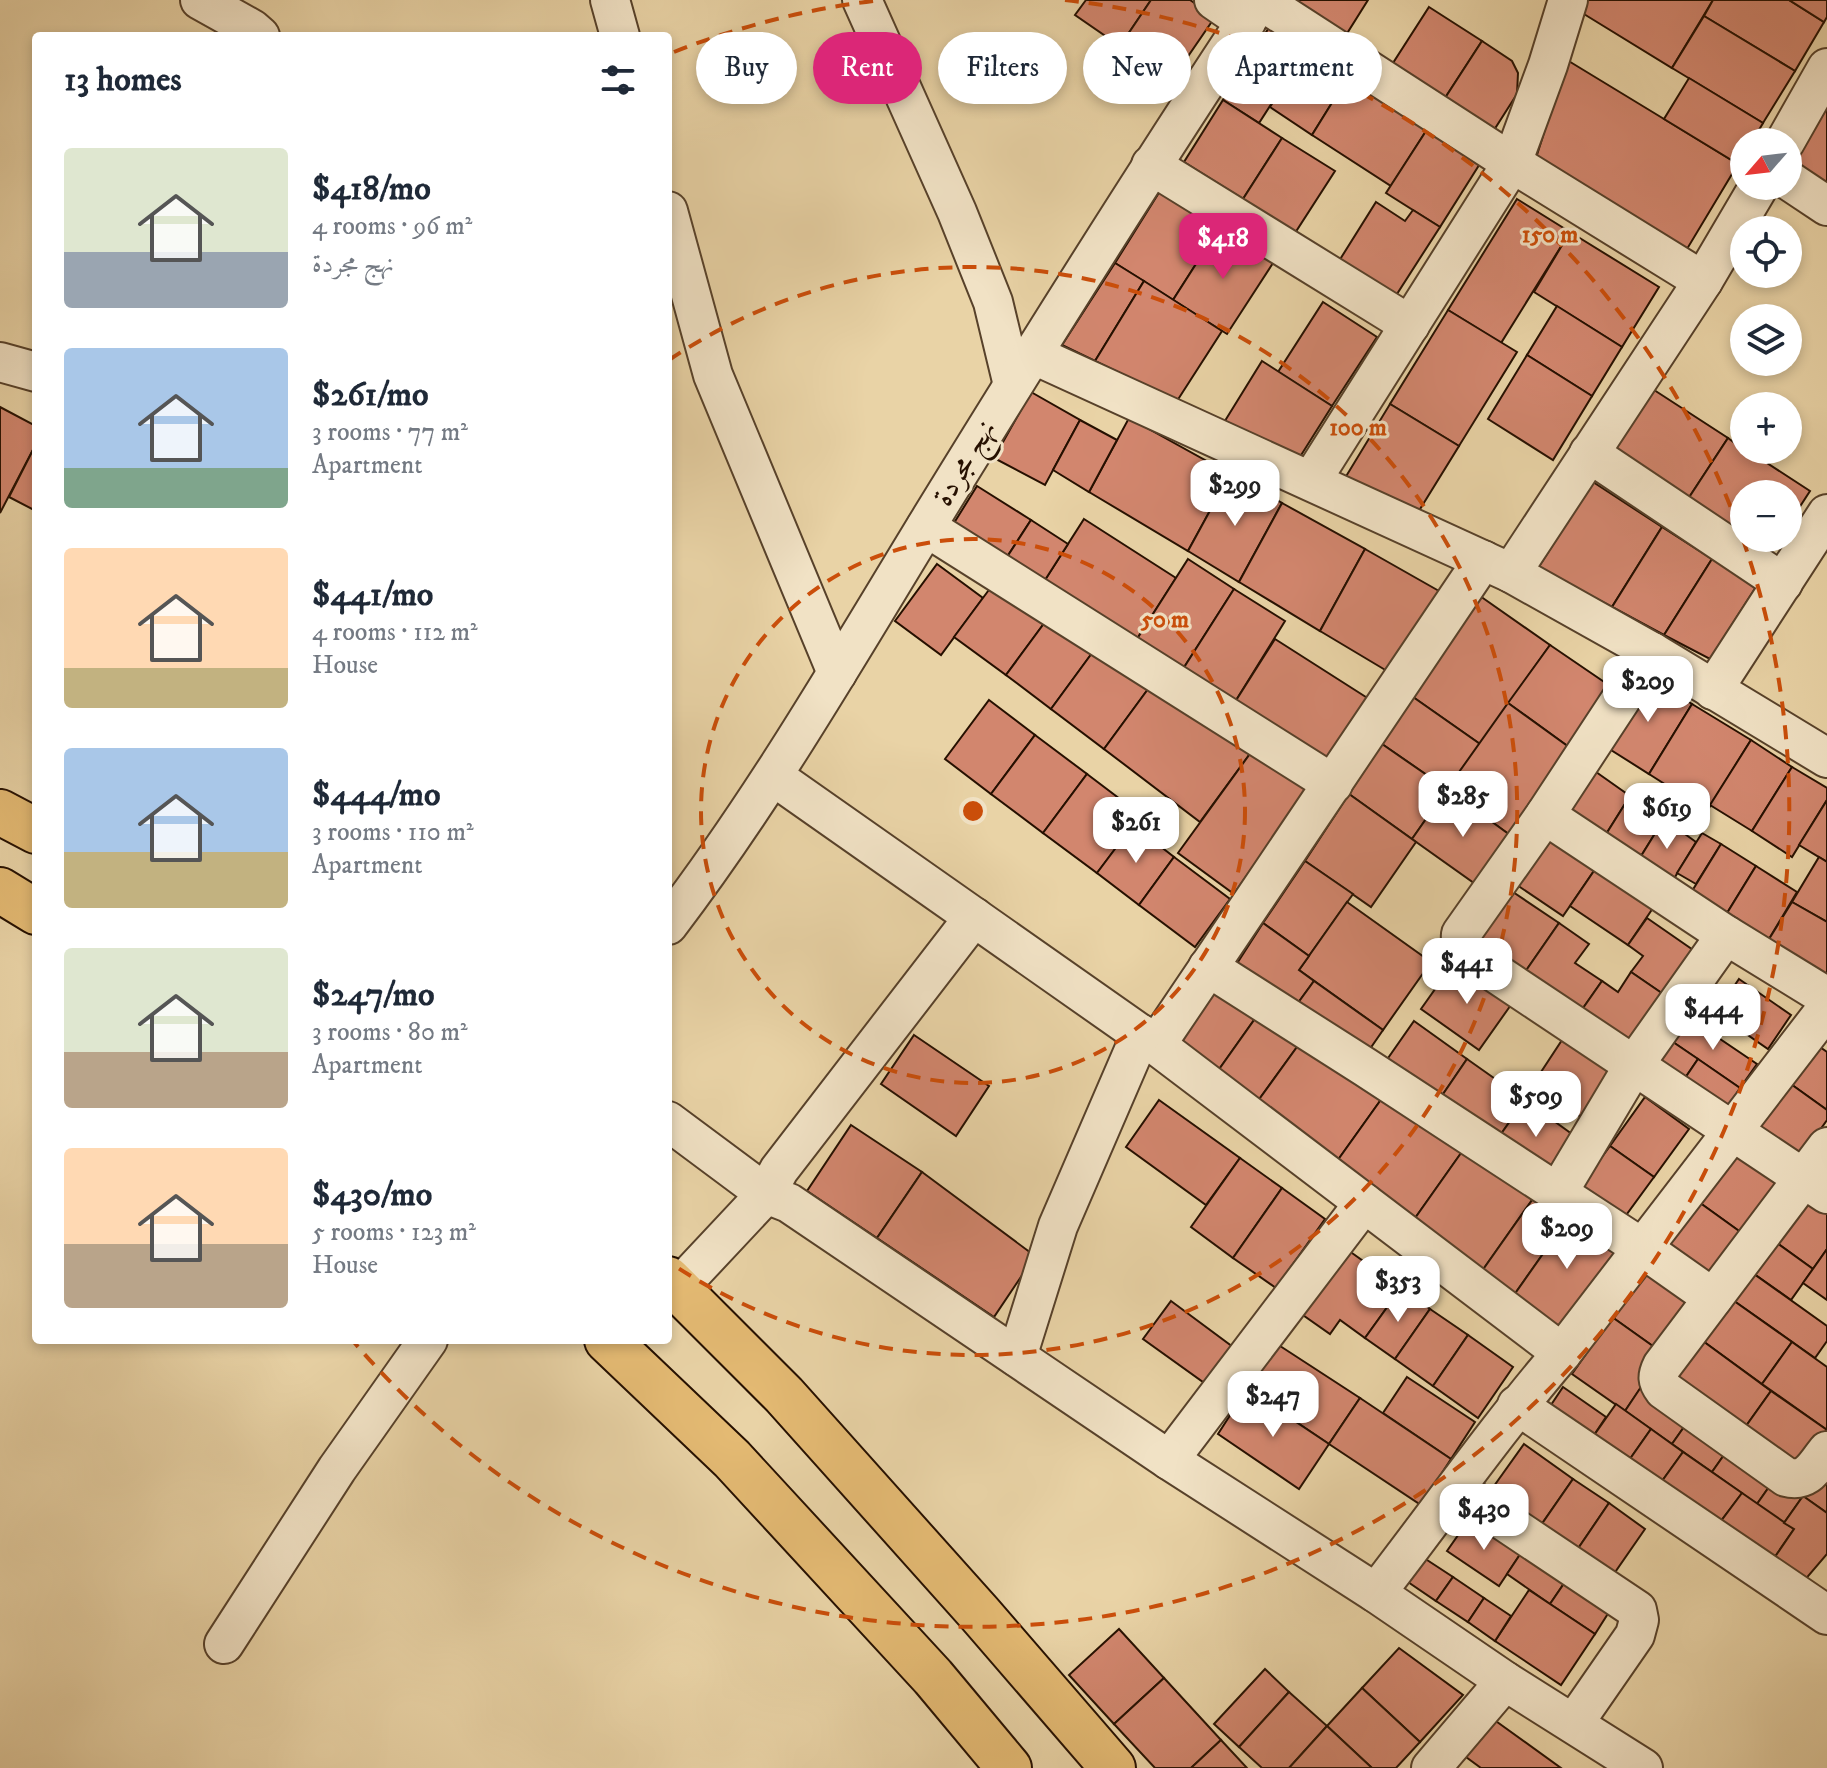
<!DOCTYPE html>
<html lang="en">
<head>
<meta charset="utf-8">
<style>
	body { margin:0; font-family:"IM FELL DW Pica",Amiri,serif; background:#f2f2f3; color:#1f2937; height:100vh; display:flex; flex-direction:column; font-size:30px; white-space:nowrap }
	* { box-sizing:border-box; margin:0 }
	p { font-size:26px; color:#747a83 }
	.icon { flex:none; width:44px; height:44px; fill:none; stroke:currentColor; stroke-width:2; stroke-linecap:round; stroke-linejoin:round }
	.map { position:relative; flex:1; overflow:hidden }
	.side { position:absolute; left:32px; top:32px; width:640px; height:1312px; display:flex; flex-direction:column; background:#fff; border-radius:8px; box-shadow:0 4px 12px #0003 }
	.side>* { flex:none }
	.top-card { position:absolute; left:696px; top:32px; width:760px; height:72px; display:flex; gap:16px }
	.needle { width:52px; rotate:242deg }
	.tools { position:absolute; left:1730px; top:128px; display:grid; gap:16px }
	.tools a { display:grid; place-items:center; width:72px; height:72px; border-radius:50%; background:#fff; box-shadow:0 4px 12px #0003; font-size:40px }
	.price { position:absolute; translate:-50% -68px; padding:0 18px; border-radius:16px; background:#fff; color:#222; font-size:26px; line-height:52px; filter:drop-shadow(0 2px 4px #0008) }
	.price::after { content:''; position:absolute; left:50%; top:48px; width:24px; height:18px; margin-left:-12px; background:inherit; clip-path:polygon(0 0,100% 0,50% 100%) }
	.price.current { background:#db2777; color:#fff }
	ul { padding:0; list-style:none }
	li { display:flex; align-items:center; gap:24px; height:200px; padding:0 32px }
	li span { display:grid; place-items:center; flex:none; width:224px; height:160px; border-radius:8px; color:#555 }
	li>.icon { margin-inline-start:auto }
	span .icon { width:96px; height:96px; fill:#fffc; stroke-width:1 }
	li b { font-size:34px }
	h2 { display:flex; justify-content:space-between; align-items:center; height:96px; padding:0 32px; font-size:34px }
	.chip { padding:0 28px; border-radius:36px; background:#fff; box-shadow:0 4px 12px #0003; font-size:28px; line-height:72px }
	.chip.current { background:#db2777; color:#fff }
	.map>svg:first-child { display:block }
</style>
</head>
<body>
<div class="map">
<svg width="1827" height="1768" viewBox="0 0 1827 1768">
	<rect width="100%" height="100%" fill="#e9d3a6"/>
	<filter id="stains"><feTurbulence type="fractalNoise" baseFrequency=".0025" numOctaves="4"/><feColorMatrix values="0 0 0 0 .2 0 0 0 0 .09 0 0 0 0 .02 0 0 0 .5 -.17"/></filter>
	<radialGradient id="worn" r=".72"><stop offset=".6" stop-color="#630" stop-opacity="0"/><stop offset="1" stop-color="#630" stop-opacity=".3"/></radialGradient>
	<g fill="#d2866e" stroke="#261000" stroke-width="2">
		<path d="M1086,0H1151L1120,46L1075,15Z"/>
		<path d="M1151,0H1190L1215,17L1171,81L1120,46Z"/>
		<path d="M1293,0H1368L1346,35Z"/>
		<path d="M1585,0H1713L1672,68L1579,11Z"/>
		<path d="M1713,0H1789L1824,22L1795,71L1704,16Z"/>
		<path d="M1789,0H1827V17L1824,22Z"/>
		<path d="M1429,7L1482,41L1445,98L1393,63Z"/>
		<path d="M1704,16L1795,71L1763,123L1672,68Z"/>
		<path d="M1270,26L1306,50L1259,123L1223,100Z"/>
		<path d="M1482,41L1512,61L1518,73L1517,94L1494,130L1445,98Z"/>
		<path d="M1306,50L1348,77L1312,135L1270,107Z"/>
		<path d="M1567,60L1738,164L1687,249L1536,158Z"/>
		<path d="M1348,77L1428,128L1391,186L1312,135Z"/>
		<path d="M1689,78L1763,123L1752,142H1744V154L1738,164L1664,119Z"/>
		<path d="M1223,100L1282,138L1243,199L1184,162Z"/>
		<path d="M1824,107L1827,108V193L1788,167Z"/>
		<path d="M1428,128L1481,162L1440,227L1386,193Z"/>
		<path d="M1282,138L1335,171L1295,233L1243,199Z"/>
		<path d="M1160,191L1219,228L1173,300L1115,263Z"/>
		<path d="M1517,199L1570,232L1501,343L1448,310Z"/>
		<path d="M1376,202L1405,221L1413,210L1440,227L1395,297L1339,261Z"/>
		<path d="M1219,228L1273,263L1227,334L1173,300Z"/>
		<path d="M1570,232L1659,287L1622,347L1534,292Z"/>
		<path d="M1115,263L1144,281L1095,361L1062,345Z"/>
		<path d="M1144,281L1222,331L1177,401L1095,361Z"/>
		<path d="M1323,302L1377,337L1332,406L1278,372Z"/>
		<path d="M1557,306L1622,347L1592,396L1527,355Z"/>
		<path d="M1448,310L1517,352L1459,446L1390,404Z"/>
		<path d="M1527,355L1592,396L1553,460L1488,419Z"/>
		<path d="M1262,361L1332,406L1298,460L1223,424Z"/>
		<path d="M1651,388L1728,438L1688,499L1611,449Z"/>
		<path d="M1031,392L1080,420L1045,485L994,458Z"/>
		<path d="M1390,404L1459,446L1417,514L1345,478Z"/>
		<path d="M0,407L36,426V444L0,513Z"/>
		<path d="M1129,418L1230,474L1188,551L1089,492Z"/>
		<path d="M1080,420L1117,440L1089,492L1053,470Z"/>
		<path d="M1728,438L1744,450H1747L1810,491L1788,525V494H1744V535L1688,499Z"/>
		<path d="M36,444V511L9,497Z"/>
		<path d="M1230,474L1282,503L1239,582L1188,551Z"/>
		<path d="M1593,482L1662,527L1612,607L1538,568Z"/>
		<path d="M977,486L1031,520L1007,557L954,523Z"/>
		<path d="M1282,503L1365,549L1320,631L1239,582Z"/>
		<path d="M1084,519L1176,578L1137,639L1045,580Z"/>
		<path d="M1031,520L1068,544L1045,580L1007,557Z"/>
		<path d="M1662,527L1712,559L1664,635L1612,607Z"/>
		<path d="M1748,538H1780L1770,552Z"/>
		<path d="M1365,549L1439,591L1387,671L1320,631Z"/>
		<path d="M1188,559L1234,589L1183,669L1137,639Z"/>
		<path d="M1712,559L1756,587L1710,659L1664,635Z"/>
		<path d="M937,564L983,598L941,655L895,621Z"/>
		<path d="M994,583L1048,618L1006,675L954,637Z"/>
		<path d="M1234,589L1285,621L1235,702L1183,669Z"/>
		<path d="M1480,596L1550,645L1480,744L1413,697Z"/>
		<path d="M1048,618L1095,649L1051,709L1006,675Z"/>
		<path d="M1275,639L1369,699L1330,762L1235,702Z"/>
		<path d="M1550,645L1613,688L1573,750L1508,703Z"/>
		<path d="M1095,649L1151,685L1104,749L1051,709Z"/>
		<path d="M1646,675L1692,704L1649,774L1603,745Z"/>
		<path d="M1151,685L1252,751L1200,822L1104,749Z"/>
		<path d="M1413,697L1480,744L1447,789L1382,744Z"/>
		<path d="M989,700L1035,735L991,794L945,759Z"/>
		<path d="M1508,703L1573,750L1514,838L1447,789Z"/>
		<path d="M1692,704L1751,740L1707,811L1649,774Z"/>
		<path d="M1035,735L1087,774L1043,833L991,794Z"/>
		<path d="M1751,740L1792,767L1752,831L1710,805Z"/>
		<path d="M1382,744L1447,789L1412,839L1349,794Z"/>
		<path d="M1252,751L1308,787L1234,894L1178,853Z"/>
		<path d="M1589,767L1630,796L1603,839L1561,813Z"/>
		<path d="M1792,767L1827,788V800L1792,857L1752,831Z"/>
		<path d="M1087,774L1141,815L1097,873L1043,833Z"/>
		<path d="M1447,789L1514,838L1481,888L1412,839Z"/>
		<path d="M1349,794L1416,842L1371,907L1305,861Z"/>
		<path d="M1630,796L1664,819L1638,861L1603,839Z"/>
		<path d="M1827,800V862L1799,845Z"/>
		<path d="M1664,819L1696,842L1672,882L1638,861Z"/>
		<path d="M1133,825L1174,857L1139,905L1097,873Z"/>
		<path d="M1550,832L1598,865L1563,916L1514,883Z"/>
		<path d="M1702,833L1721,844L1696,884L1677,873Z"/>
		<path d="M1721,844L1756,866L1724,918L1689,896Z"/>
		<path d="M1174,857L1230,899L1195,947L1139,905Z"/>
		<path d="M1819,857L1827,862V922L1792,902Z"/>
		<path d="M1305,861L1353,894L1309,956L1263,923Z"/>
		<path d="M1598,865L1655,905L1628,945L1570,906Z"/>
		<path d="M1756,866L1797,892L1766,944L1724,918Z"/>
		<path d="M1510,890L1559,923L1525,972L1476,938Z"/>
		<path d="M1347,902L1431,962L1383,1030L1299,970Z"/>
		<path d="M1792,902L1827,922V975L1766,944Z"/>
		<path d="M1647,918L1696,952L1666,996L1631,972L1643,956L1628,945Z"/>
		<path d="M1263,923L1309,956L1299,970L1314,981L1295,1007L1236,965Z"/>
		<path d="M1559,923L1589,944L1575,963L1602,981L1581,1011L1525,972Z"/>
		<path d="M1455,961L1513,1002L1479,1050L1421,1009Z"/>
		<path d="M1631,972L1666,996L1631,1046L1581,1011L1602,981L1618,992Z"/>
		<path d="M1739,979L1791,1015L1768,1049L1716,1013Z"/>
		<path d="M1314,981L1383,1030L1365,1056L1295,1007Z"/>
		<path d="M1214,984L1259,1013L1215,1075L1171,1043Z"/>
		<path d="M1259,1013L1302,1040L1255,1105L1215,1075Z"/>
		<path d="M1686,1016L1757,1064L1740,1088L1670,1040Z"/>
		<path d="M1414,1021L1467,1059L1439,1100L1386,1061Z"/>
		<path d="M1566,1034L1621,1071L1587,1121L1545,1093L1554,1081L1541,1072Z"/>
		<path d="M914,1035L989,1086L956,1136L881,1084Z"/>
		<path d="M1302,1040L1385,1094L1335,1164L1255,1105Z"/>
		<path d="M1670,1040L1698,1059L1681,1084L1653,1064Z"/>
		<path d="M1817,1045L1827,1052V1110L1788,1082Z"/>
		<path d="M1467,1059L1525,1100L1496,1141L1439,1100Z"/>
		<path d="M1698,1059L1740,1088L1724,1113L1681,1084Z"/>
		<path d="M1788,1082L1827,1110V1120L1798,1161L1753,1129Z"/>
		<path d="M1385,1094L1466,1146L1413,1221L1335,1164Z"/>
		<path d="M1645,1097L1689,1129L1654,1177L1610,1146Z"/>
		<path d="M1159,1100L1240,1158L1206,1205L1126,1147Z"/>
		<path d="M1525,1100L1576,1137L1548,1177L1496,1141Z"/>
		<path d="M851,1125L922,1172L877,1238L807,1191Z"/>
		<path d="M1738,1143L1786,1178L1746,1236L1696,1200Z"/>
		<path d="M1466,1146L1537,1193L1482,1271L1413,1221Z"/>
		<path d="M1610,1146L1654,1177L1621,1222L1577,1191Z"/>
		<path d="M1240,1158L1282,1188L1233,1258L1191,1227Z"/>
		<path d="M922,1172L1035,1256L994,1317L877,1238Z"/>
		<path d="M1282,1188L1325,1219L1276,1288L1233,1258Z"/>
		<path d="M1807,1188L1827,1202V1249L1813,1269L1770,1238Z"/>
		<path d="M1537,1193L1571,1214L1514,1295L1482,1271Z"/>
		<path d="M1696,1200L1746,1236L1712,1284L1663,1248Z"/>
		<path d="M1571,1214L1621,1247L1561,1329L1514,1295Z"/>
		<path d="M1770,1238L1813,1269L1791,1300L1747,1269Z"/>
		<path d="M1345,1248L1401,1288L1365,1338L1340,1320L1330,1334L1300,1313Z"/>
		<path d="M1827,1249V1300L1803,1283Z"/>
		<path d="M1647,1267L1700,1304L1664,1354L1612,1317Z"/>
		<path d="M1747,1269L1827,1326V1341L1815,1358L1727,1296Z"/>
		<path d="M1401,1288L1430,1309L1395,1359L1365,1338Z"/>
		<path d="M1727,1296L1792,1342L1762,1384L1696,1336Z"/>
		<path d="M1171,1301L1237,1350L1210,1387L1143,1339Z"/>
		<path d="M1430,1309L1468,1335L1433,1386L1395,1359Z"/>
		<path d="M1612,1317L1664,1354L1625,1411L1572,1374Z"/>
		<path d="M1468,1335L1513,1367L1478,1418L1433,1386Z"/>
		<path d="M1696,1336L1771,1391L1741,1433L1665,1378Z"/>
		<path d="M1792,1342L1827,1367V1430L1762,1384Z"/>
		<path d="M1277,1344L1360,1398L1329,1444L1247,1389Z"/>
		<path d="M1407,1377L1475,1422L1451,1459L1383,1413Z"/>
		<path d="M1643,1384L1691,1417L1672,1444L1625,1411Z"/>
		<path d="M1563,1387L1606,1417L1590,1441L1547,1411Z"/>
		<path d="M1247,1389L1329,1444L1299,1489L1218,1434Z"/>
		<path d="M1771,1391L1827,1430L1795,1471L1741,1433Z"/>
		<path d="M1360,1398L1451,1459L1421,1505L1329,1444Z"/>
		<path d="M1616,1404L1651,1429L1625,1466L1590,1441Z"/>
		<path d="M1691,1417L1731,1445L1712,1472L1672,1444Z"/>
		<path d="M1651,1429L1683,1452L1657,1488L1625,1466Z"/>
		<path d="M1524,1444L1573,1479L1539,1528L1489,1493Z"/>
		<path d="M1731,1445L1776,1477L1757,1504L1712,1472Z"/>
		<path d="M1683,1452L1742,1493L1715,1529L1657,1488Z"/>
		<path d="M1827,1465V1513L1803,1496Z"/>
		<path d="M1776,1477L1803,1496L1784,1523L1757,1504Z"/>
		<path d="M1573,1479L1609,1503L1575,1553L1539,1528Z"/>
		<path d="M1742,1493L1794,1529L1768,1567L1715,1529Z"/>
		<path d="M1803,1496L1827,1513V1554L1798,1588L1768,1567L1794,1529L1784,1523Z"/>
		<path d="M1609,1503L1645,1529L1611,1578L1575,1553Z"/>
		<path d="M1470,1518L1521,1553L1499,1586L1447,1551Z"/>
		<path d="M1521,1553L1565,1582L1550,1604L1507,1574Z"/>
		<path d="M1424,1558L1453,1577L1436,1601L1408,1582Z"/>
		<path d="M1453,1577L1484,1598L1468,1622L1436,1601Z"/>
		<path d="M1565,1582L1609,1612L1595,1634L1550,1604Z"/>
		<path d="M1529,1590L1595,1634L1561,1685L1495,1641Z"/>
		<path d="M1484,1598L1511,1616L1495,1641L1468,1622Z"/>
		<path d="M1119,1629L1164,1678L1114,1724L1069,1675Z"/>
		<path d="M1399,1648L1463,1695L1420,1742L1362,1688Z"/>
		<path d="M1265,1669L1289,1692L1239,1747L1214,1724Z"/>
		<path d="M1164,1678L1221,1740L1191,1768H1155L1114,1724Z"/>
		<path d="M1362,1688L1420,1742L1396,1768H1372L1327,1726Z"/>
		<path d="M1289,1692L1327,1726L1289,1768H1262L1239,1747Z"/>
		<path d="M1493,1719L1561,1768H1481L1466,1757Z"/>
		<path d="M1327,1726L1372,1768H1289Z"/>
		<path d="M1221,1740L1247,1768H1191Z"/>
	</g>
	<g fill="none" stroke-linecap="round" stroke-linejoin="round">
		<g stroke="#57412a" stroke-width="42">
			<g id="minor">
				<path d="M200,0L252,29L260,36"/>
				<path d="M610,0L620,36"/>
				<path d="M862,0L957,212L993,302L1013,385"/>
				<path d="M1214,0L1246,22"/>
				<path d="M1785,142L1827,68"/>
				<path d="M1151,165L1410,325"/>
				<path d="M1788,180L1827,206"/>
				<path d="M668,211L713,375L837,673"/>
				<path d="M1032,354L1511,573L1652,652L1827,758"/>
				<path d="M0,362L36,372"/>
				<path d="M1589,453L1783,583"/>
				<path d="M1311,481L1512,163L1548,65L1568,0"/>
				<path d="M926,527L1333,784"/>
				<path d="M1511,573L1703,281L1759,186"/>
				<path d="M1652,652L1545,815L1461,934C1460,944 1463,949 1470,956L1827,1194"/>
				<path d="M1713,690L1827,514"/>
				<path d="M773,776L1156,1045L1562,1353"/>
				<path d="M1545,815L1726,935L1827,997"/>
				<path d="M974,917L779,1170L766,1194L789,1203L1169,1460L1376,1593L1505,1681L1643,1768"/>
				<path d="M668,925C767,795 848,654 933,515C1040,341 1148,169 1260,0L1512,163L1703,281"/>
				<path d="M1208,967L1365,1067L1642,1248L1713,1298"/>
				<path d="M1156,1045L1483,560"/>
				<path d="M668,1121L766,1194L677,1289"/>
				<path d="M1827,1147L1662,1366C1657,1376 1657,1381 1664,1390L1786,1477C1808,1483 1815,1466 1827,1451"/>
				<path d="M1557,1194L1634,1065L1726,935"/>
				<path d="M1017,1357L1058,1226L1141,1034"/>
				<path d="M1517,1405L1827,1615"/>
				<path d="M1169,1460L1364,1203"/>
				<path d="M1456,1489L1637,1610L1639,1620L1635,1635L1574,1723"/>
				<path d="M1376,1593C1438,1513 1496,1430 1562,1353L1827,1008"/>
				<path d="M224,1644L337,1469L428,1340"/>
				<path d="M1431,1768L1505,1681"/>
			</g>
		</g>
		<g stroke="#261000" stroke-width="48">
			<g id="trunk">
				<path d="M0,812L36,831"/>
				<path d="M0,890L36,912"/>
				<path d="M668,1279L784,1395L980,1614L1113,1768"/>
				<path d="M607,1340L732,1459L933,1677L1009,1768"/>
			</g>
		</g>
		<use href="#minor" stroke="#f1e2c5" stroke-width="38"/>
		<use href="#trunk" stroke="#e4ba73" stroke-width="44"/>
	</g>
	<g fill="none" stroke="#cb4e0a" stroke-width="4" stroke-dasharray="14 10">
		<circle cx="973" cy="811" r="272"/>
		<path d="M669 360A544 544 0 1 1 669 1262"/>
		<path d="M674 52A816 816 0 0 1 881 0M1065 0A816 816 0 1 1 353 1341"/>
	</g>
	<g text-anchor="middle" dominant-baseline="central" stroke-width="6" stroke-linejoin="round" paint-order="stroke">
		<g font-size="30" fill="#261000" stroke="#f1e2c5">
			<text transform="translate(965 463) rotate(-59)">نهج مجردة</text>
		</g>
	</g>
	<circle cx="973" cy="811" r="12" fill="#cb4e0a" stroke="#f1e2c5" stroke-width="4"/>
	<g font-size="24" text-anchor="middle" font-weight="bold" fill="#cb4e0a" stroke="#f1e2c5" stroke-width="6" stroke-linejoin="round" paint-order="stroke">
		<text x="1550" y="242">150 m</text>
		<text x="1358" y="435">100 m</text>
		<text x="1165" y="627">50 m</text>
	</g>
	<rect width="100%" height="100%" filter="url(#stains)"/>
	<rect width="100%" height="100%" fill="url(#worn)"/>
</svg>
<div class="tools">
<a><svg class="needle" viewBox="-14 -14 28 28"><path d="M0-13l5 13h-10z" fill="#e53935"/><path d="M0 13l5-13h-10z" fill="#747a83"/></svg></a>
<a><svg class="icon" aria-label="locate" viewBox="0 0 24 24"><circle cx="12" cy="12" r="6"/><path d="M12 2v4M12 18v4M2 12h4M18 12h4"/></svg></a>
<a><svg class="icon" aria-label="layers" viewBox="0 0 24 24"><path d="M12 4l9 5-9 5-9-5zM3 14l9 5 9-5"/></svg></a>
<a>+</a>
<a>−</a>
</div>
<b class="price current" style="left:1223px;top:281px">$418</b>
<b class="price" style="left:1235px;top:528px">$299</b>
<b class="price" style="left:1648px;top:724px">$209</b>
<b class="price" style="left:1463px;top:839px">$285</b>
<b class="price" style="left:1667px;top:851px">$619</b>
<b class="price" style="left:1136px;top:865px">$261</b>
<b class="price" style="left:1467px;top:1006px">$441</b>
<b class="price" style="left:1713px;top:1052px">$444</b>
<b class="price" style="left:1536px;top:1139px">$509</b>
<b class="price" style="left:1567px;top:1271px">$209</b>
<b class="price" style="left:1398px;top:1324px">$353</b>
<b class="price" style="left:1273px;top:1439px">$247</b>
<b class="price" style="left:1484px;top:1552px">$430</b>
<div class="top-card">
<a class="chip">Buy</a>
<a class="chip current">Rent</a>
<a class="chip">Filters</a>
<a class="chip">New</a>
<a class="chip">Apartment</a>
</div>
<section class="side">
<h2>13 homes<svg class="icon" aria-label="filters" viewBox="0 0 24 24"><path d="M4 7h16M4 17h16"/><circle cx="9" cy="7" r="2"/><circle cx="15" cy="17" r="2"/></svg></h2>
<ul>
<li><span style="background:linear-gradient(#dfe7d0 65%,#9aa5b1 0)"><svg class="icon" aria-label="home" viewBox="0 0 24 24"><path d="M3 11l9-7 9 7M6 9v11h12V9"/></svg></span><div><b>$418/mo</b><p>4 rooms · 96 m²</p><p>نهج مجردة</p></div></li>
<li><span style="background:linear-gradient(#a9c7e8 75%,#7fa58c 0)"><svg class="icon" aria-label="home" viewBox="0 0 24 24"><path d="M3 11l9-7 9 7M6 9v11h12V9"/></svg></span><div><b>$261/mo</b><p>3 rooms · 77 m²</p><p>Apartment</p></div></li>
<li><span style="background:linear-gradient(#ffd9b3 75%,#c2b280 0)"><svg class="icon" aria-label="home" viewBox="0 0 24 24"><path d="M3 11l9-7 9 7M6 9v11h12V9"/></svg></span><div><b>$441/mo</b><p>4 rooms · 112 m²</p><p>House</p></div></li>
<li><span style="background:linear-gradient(#a9c7e8 65%,#c2b280 0)"><svg class="icon" aria-label="home" viewBox="0 0 24 24"><path d="M3 11l9-7 9 7M6 9v11h12V9"/></svg></span><div><b>$444/mo</b><p>3 rooms · 110 m²</p><p>Apartment</p></div></li>
<li><span style="background:linear-gradient(#dfe7d0 65%,#b9a48a 0)"><svg class="icon" aria-label="home" viewBox="0 0 24 24"><path d="M3 11l9-7 9 7M6 9v11h12V9"/></svg></span><div><b>$247/mo</b><p>3 rooms · 80 m²</p><p>Apartment</p></div></li>
<li><span style="background:linear-gradient(#ffd9b3 60%,#b9a48a 0)"><svg class="icon" aria-label="home" viewBox="0 0 24 24"><path d="M3 11l9-7 9 7M6 9v11h12V9"/></svg></span><div><b>$430/mo</b><p>5 rooms · 123 m²</p><p>House</p></div></li>
</ul>
</section>
</div>
</body>
</html>
